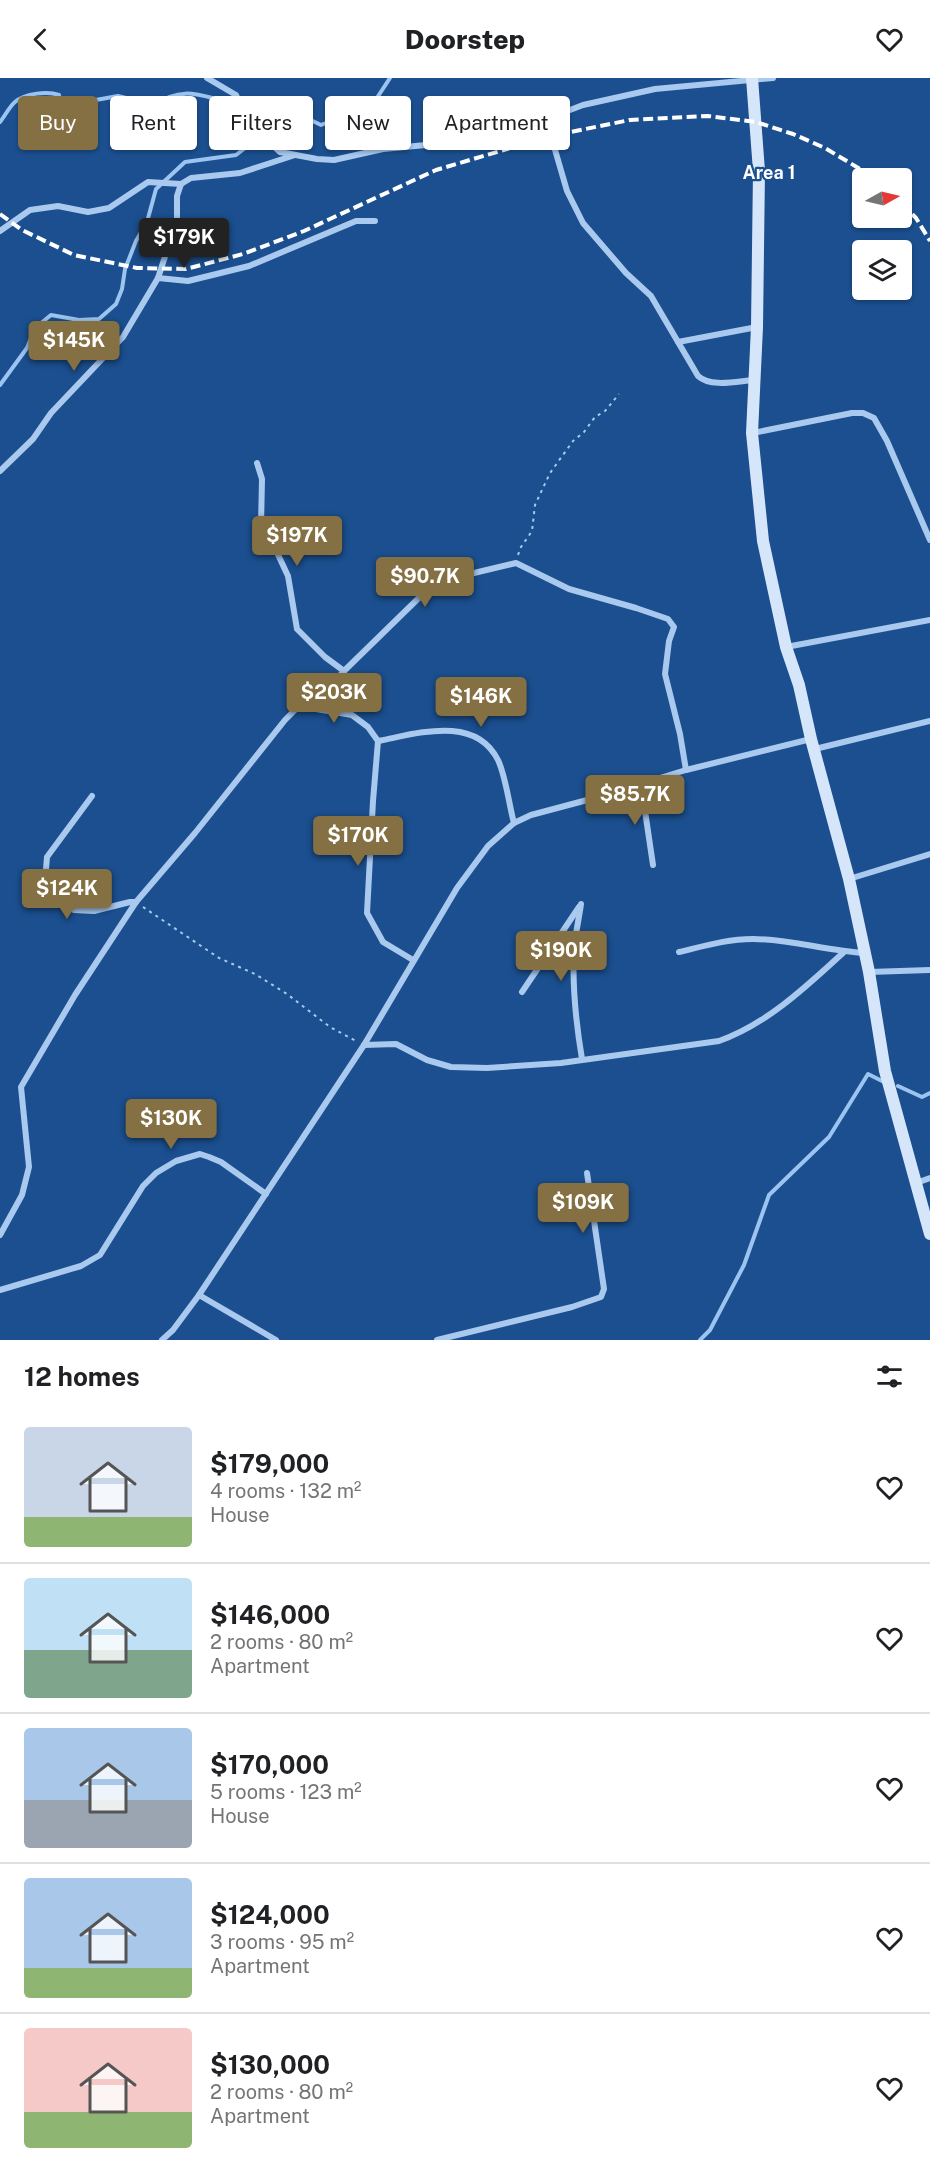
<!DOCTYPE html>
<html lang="en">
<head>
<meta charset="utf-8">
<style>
	body { margin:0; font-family:"Public Sans",sans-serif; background:#f2f2f2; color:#202124; height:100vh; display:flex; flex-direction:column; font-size:22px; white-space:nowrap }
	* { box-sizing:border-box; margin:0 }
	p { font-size:20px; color:#757577 }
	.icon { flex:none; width:33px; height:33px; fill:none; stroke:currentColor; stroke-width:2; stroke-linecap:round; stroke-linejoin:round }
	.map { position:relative; height:1262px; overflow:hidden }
	.details { display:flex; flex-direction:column; background:#fff; flex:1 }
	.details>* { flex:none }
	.top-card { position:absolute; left:18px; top:18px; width:600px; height:54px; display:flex; gap:12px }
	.needle { width:39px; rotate:82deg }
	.buttons { position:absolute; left:852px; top:90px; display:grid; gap:12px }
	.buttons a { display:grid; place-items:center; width:60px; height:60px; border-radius:6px; background:#fff; box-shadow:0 2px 4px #0004; font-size:30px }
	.price { position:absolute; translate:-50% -51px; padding:0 14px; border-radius:6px; background:#847042; color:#fff; font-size:20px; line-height:39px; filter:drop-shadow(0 2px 3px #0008) }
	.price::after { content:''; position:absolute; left:50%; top:36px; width:18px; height:14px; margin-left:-9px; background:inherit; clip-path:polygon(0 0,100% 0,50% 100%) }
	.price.active { background:#222; color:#fff }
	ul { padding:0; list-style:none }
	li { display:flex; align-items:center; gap:18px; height:150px; padding:0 24px }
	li+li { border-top:2px solid #e0e0e0 }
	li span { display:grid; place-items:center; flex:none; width:168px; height:120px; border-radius:6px; color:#555 }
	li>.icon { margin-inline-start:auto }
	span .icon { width:72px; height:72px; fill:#fffc; stroke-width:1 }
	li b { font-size:26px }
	h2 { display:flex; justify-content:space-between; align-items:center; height:72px; padding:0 24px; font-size:26px }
	.chip { padding:0 21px; border-radius:6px; background:#fff; box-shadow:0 2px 4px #0004; font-size:21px; line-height:54px }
	.chip.active { background:#847042; color:#fff }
	header { display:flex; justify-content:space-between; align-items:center; height:78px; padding:0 24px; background:#fff; font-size:27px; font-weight:800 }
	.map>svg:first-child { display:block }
</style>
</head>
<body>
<header><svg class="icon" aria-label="back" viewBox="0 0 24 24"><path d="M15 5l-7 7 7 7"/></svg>Doorstep<svg class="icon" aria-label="heart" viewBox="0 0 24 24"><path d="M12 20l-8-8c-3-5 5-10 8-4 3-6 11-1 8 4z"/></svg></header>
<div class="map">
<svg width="930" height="1262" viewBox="0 0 930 1262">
	<rect width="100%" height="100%" fill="#1b4f8f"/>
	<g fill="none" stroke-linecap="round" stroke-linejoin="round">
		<g stroke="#9cc4f0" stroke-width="4">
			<path d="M240,25H275L321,47L373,26L390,0"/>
			<path d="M0,44C5,38 9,29 15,24C25,15 48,13 59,17L60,23L68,27L118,18L154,27C184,7 200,18 232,25"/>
			<path d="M266,55L297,36"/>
			<path d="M0,307L27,270L35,250L51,237L79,242L99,241L116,226L122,211L125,191L136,163L147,144L156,111L185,84L236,77L259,59"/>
			<path d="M898,1008L922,1019L930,1015"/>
			<path d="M700,1262L710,1252L744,1187L769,1117L829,1059L868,996L884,1004"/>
		</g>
		<g stroke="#a9c9ee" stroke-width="2" stroke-dasharray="3 4.5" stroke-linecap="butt">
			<path d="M518,477L521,469L532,453L535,427L550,395L573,363L584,354L595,339L605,333L619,316"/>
			<path d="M143,829L219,880L255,896L287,916L330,949L356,963"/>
		</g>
		<g stroke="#a9c9ee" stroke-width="6">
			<path d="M207,0L236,17L249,46L280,74L317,81L334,82L383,71L469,63L549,40L583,27L655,11L773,0"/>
			<path d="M549,40L551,58L567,113L583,145L626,195L651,218L698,298C711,310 738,303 754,302"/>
			<path d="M295,77L240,95L191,100L181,106L177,118V142L158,200L188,203L249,188L356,143H375"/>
			<path d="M0,153L30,132L58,128L88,134L109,130L148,104L181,106"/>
			<path d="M678,264L757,249"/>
			<path d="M753,355L852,335H863L874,340L887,363L930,462"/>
			<path d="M257,385L262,401L261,448L267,453L288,498L297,551L325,579L344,593"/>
			<path d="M0,393L33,361L51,335L123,259L158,200"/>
			<path d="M786,569L930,542"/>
			<path d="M310,630L344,593L429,510L449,501L516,485L569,511L636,530L668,541L674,549L669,563L665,596L680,656L686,692"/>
			<path d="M378,663C416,656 475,636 498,682C506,699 509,727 514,745"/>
			<path d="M815,671L930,643"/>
			<path d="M641,706L653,787"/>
			<path d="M92,718L47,779L45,803L49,815L58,825L74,832L94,833L130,824H136"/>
			<path d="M849,801L930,776"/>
			<path d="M581,826C579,841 575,857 574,873C572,910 576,945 582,981"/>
			<path d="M679,874C704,868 727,861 753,861C790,861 827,873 865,875"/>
			<path d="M869,894L930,892"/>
			<path d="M522,914L579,829"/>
			<path d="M364,967L396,966L427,982L451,989L487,990L561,985L719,963C767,946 807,908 844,874"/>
			<path d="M916,1105L930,1100"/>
			<path d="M0,1157L22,1117L29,1089L21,1009L75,917L136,824L195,755L285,642L296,631L310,630L352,637L368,649L378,663L373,723L367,835L383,864L413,882"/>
			<path d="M0,1212L81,1188L100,1177L143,1108L156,1095L176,1083L200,1076L209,1079L221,1084L266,1116"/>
			<path d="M199,1217L276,1262"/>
			<path d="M162,1262L173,1252L199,1217L364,967L457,810L488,768L514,745L531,737L591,721L686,692L811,661"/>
			<path d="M437,1262L572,1229L601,1219L604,1211L587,1095"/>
		</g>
		<path stroke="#d6e6fa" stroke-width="12" d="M752,0L759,93L757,249L752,355L763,463L786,569L799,607L811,661L849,801L869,894L885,993L930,1156"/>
		<g stroke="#fff" stroke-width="4" stroke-dasharray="10 4.5" stroke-linecap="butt">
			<path d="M902,126L916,140L930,163"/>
			<path d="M0,136L22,152L74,177L137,190L186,191L243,176L304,153L436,92L551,58L630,42L708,38L756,44L793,56L825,70L875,100"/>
		</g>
	</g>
	<g text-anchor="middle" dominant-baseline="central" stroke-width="4.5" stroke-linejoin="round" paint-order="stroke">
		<g font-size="18" font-weight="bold" fill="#fff" stroke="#1b4f8f">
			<text x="769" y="94">Area 1</text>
		</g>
	</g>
</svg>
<div class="buttons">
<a><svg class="needle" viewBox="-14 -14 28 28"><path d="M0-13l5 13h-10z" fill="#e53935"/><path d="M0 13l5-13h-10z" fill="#757577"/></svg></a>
<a><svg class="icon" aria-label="layers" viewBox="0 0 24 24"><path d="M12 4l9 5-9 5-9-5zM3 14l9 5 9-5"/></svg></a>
</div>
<b class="price active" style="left:184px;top:191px">$179K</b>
<b class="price" style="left:74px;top:294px">$145K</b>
<b class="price" style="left:297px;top:489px">$197K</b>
<b class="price" style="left:425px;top:530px">$90.7K</b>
<b class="price" style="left:334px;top:646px">$203K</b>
<b class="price" style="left:481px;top:650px">$146K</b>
<b class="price" style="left:635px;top:748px">$85.7K</b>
<b class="price" style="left:358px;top:789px">$170K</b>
<b class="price" style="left:67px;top:842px">$124K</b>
<b class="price" style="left:561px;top:904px">$190K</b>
<b class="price" style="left:171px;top:1072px">$130K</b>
<b class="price" style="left:583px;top:1156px">$109K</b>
<div class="top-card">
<a class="chip active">Buy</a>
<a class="chip">Rent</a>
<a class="chip">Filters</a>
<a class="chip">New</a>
<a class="chip">Apartment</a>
</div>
</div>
<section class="details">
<h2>12 homes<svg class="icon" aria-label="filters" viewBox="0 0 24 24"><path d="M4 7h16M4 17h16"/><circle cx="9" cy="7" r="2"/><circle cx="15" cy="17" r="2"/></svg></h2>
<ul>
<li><span style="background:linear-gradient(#c9d6e8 75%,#8fb573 0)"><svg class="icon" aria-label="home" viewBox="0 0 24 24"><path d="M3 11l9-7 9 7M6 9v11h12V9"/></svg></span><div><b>$179,000</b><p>4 rooms · 132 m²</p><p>House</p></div><svg class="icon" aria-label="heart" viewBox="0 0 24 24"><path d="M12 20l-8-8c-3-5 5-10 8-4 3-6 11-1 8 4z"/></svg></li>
<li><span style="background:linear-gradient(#bfe0f5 60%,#7fa58c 0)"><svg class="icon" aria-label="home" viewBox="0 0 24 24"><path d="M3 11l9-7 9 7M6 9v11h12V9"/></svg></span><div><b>$146,000</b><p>2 rooms · 80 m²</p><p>Apartment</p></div><svg class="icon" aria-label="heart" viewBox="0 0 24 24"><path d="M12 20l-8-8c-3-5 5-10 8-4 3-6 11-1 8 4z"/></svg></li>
<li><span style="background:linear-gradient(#a9c7e8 60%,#9aa5b1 0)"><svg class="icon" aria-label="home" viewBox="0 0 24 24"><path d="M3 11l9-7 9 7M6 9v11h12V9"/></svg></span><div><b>$170,000</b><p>5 rooms · 123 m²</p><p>House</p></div><svg class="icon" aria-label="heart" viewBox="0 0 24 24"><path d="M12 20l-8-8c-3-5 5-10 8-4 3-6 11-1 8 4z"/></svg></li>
<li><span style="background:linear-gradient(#a9c7e8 75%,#8fb573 0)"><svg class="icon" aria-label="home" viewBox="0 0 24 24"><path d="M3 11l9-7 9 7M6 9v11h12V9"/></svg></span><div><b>$124,000</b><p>3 rooms · 95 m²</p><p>Apartment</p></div><svg class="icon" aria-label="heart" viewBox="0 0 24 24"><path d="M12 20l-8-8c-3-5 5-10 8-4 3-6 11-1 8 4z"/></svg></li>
<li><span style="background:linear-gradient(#f6c9c9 70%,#8fb573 0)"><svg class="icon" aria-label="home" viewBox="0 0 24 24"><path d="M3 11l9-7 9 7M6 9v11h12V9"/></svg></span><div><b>$130,000</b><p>2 rooms · 80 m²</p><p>Apartment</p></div><svg class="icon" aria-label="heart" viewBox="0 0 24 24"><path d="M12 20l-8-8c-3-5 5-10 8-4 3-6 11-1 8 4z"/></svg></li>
</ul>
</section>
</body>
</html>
